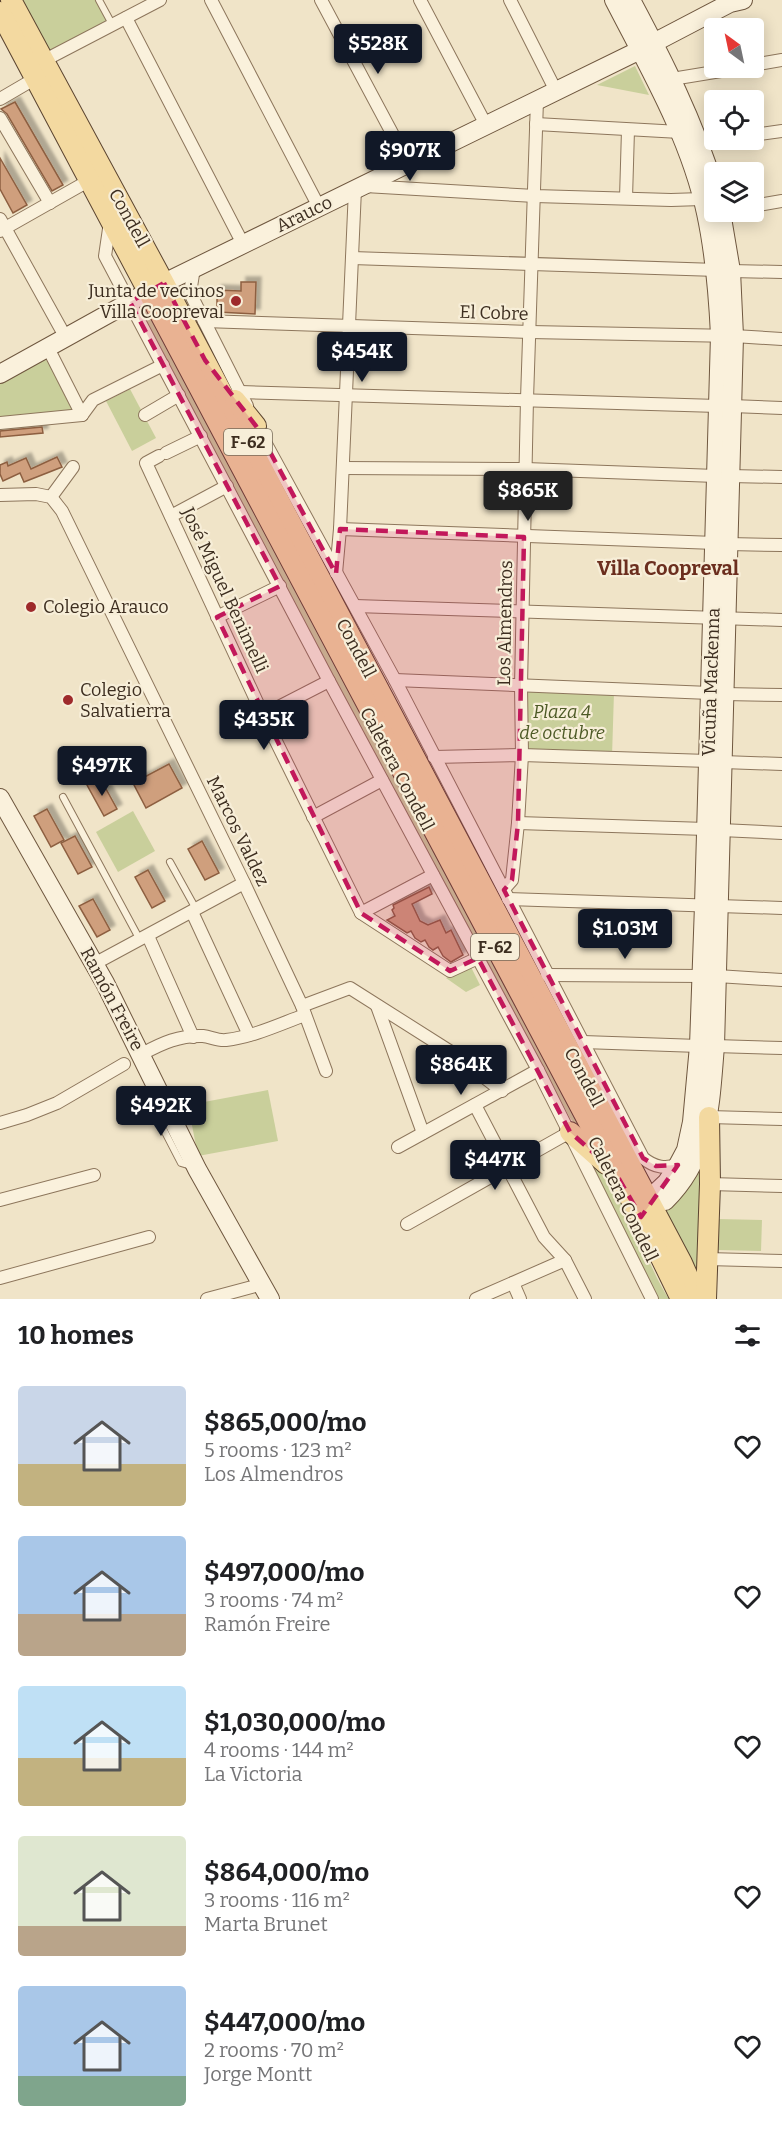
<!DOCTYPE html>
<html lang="en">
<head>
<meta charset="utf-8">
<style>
	body { margin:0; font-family:Bitter,serif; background:#f2f2f2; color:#202124; height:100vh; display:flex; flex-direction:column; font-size:22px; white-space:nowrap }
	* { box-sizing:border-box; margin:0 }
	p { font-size:20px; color:#757577 }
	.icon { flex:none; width:33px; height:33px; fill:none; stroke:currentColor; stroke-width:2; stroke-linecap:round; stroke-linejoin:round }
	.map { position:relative; height:1299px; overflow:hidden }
	.panel { display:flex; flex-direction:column; background:#fff; flex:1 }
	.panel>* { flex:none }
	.needle { width:39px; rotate:327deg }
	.tools { position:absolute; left:704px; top:18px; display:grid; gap:12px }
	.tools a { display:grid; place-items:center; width:60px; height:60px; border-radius:6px; background:#fff; box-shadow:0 3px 15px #0003; font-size:30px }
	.price { position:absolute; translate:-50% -51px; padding:0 14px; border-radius:6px; background:#111827; color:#fff; font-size:20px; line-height:39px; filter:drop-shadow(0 2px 3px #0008) }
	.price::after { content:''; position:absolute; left:50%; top:36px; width:18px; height:14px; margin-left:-9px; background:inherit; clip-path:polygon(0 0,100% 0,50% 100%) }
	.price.current { background:#222; color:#fff }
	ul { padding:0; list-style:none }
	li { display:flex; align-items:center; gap:18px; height:150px; padding:0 18px }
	li span { display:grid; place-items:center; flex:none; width:168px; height:120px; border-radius:6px; color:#555 }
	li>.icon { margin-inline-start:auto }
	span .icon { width:72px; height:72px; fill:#fffc; stroke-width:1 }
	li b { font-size:26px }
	h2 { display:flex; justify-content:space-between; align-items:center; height:72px; padding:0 18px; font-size:26px }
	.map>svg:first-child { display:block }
</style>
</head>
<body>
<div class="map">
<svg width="782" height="1299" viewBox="0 0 782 1299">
	<defs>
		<filter id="shadow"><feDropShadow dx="5" dy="-5" stdDeviation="1.5" flood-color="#0004"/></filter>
	</defs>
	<rect width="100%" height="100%" fill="#f0e4c8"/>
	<g fill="#c9cf9b">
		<path d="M22,0H97L107,21L48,51Z"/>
		<path d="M635,66L649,95L597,85Z"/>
		<path d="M150,305L309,606C319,640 336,669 357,698L594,1146L570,1118L138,312Z"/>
		<path d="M41,359L49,361L72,404L71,411L0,422V380Z"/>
		<path d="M130,389L156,438L132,451L106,401Z"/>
		<path d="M523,690L614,693L612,756L523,752Z"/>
		<path d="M133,811L155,851L118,872L96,832Z"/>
		<path d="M471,967L480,985L466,992L446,978Z"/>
		<path d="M268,1090L278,1141L198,1156L188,1105Z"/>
		<path d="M583,1153C592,1162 606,1171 613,1182C636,1219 645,1262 669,1299H659Z"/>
		<path d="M703,1159L700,1287L660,1212Z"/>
		<path d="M718,1219L762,1220L761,1251L717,1250Z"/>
	</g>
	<g fill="#cf9f7d" stroke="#8d5f41" stroke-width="1.5" filter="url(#shadow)">
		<path d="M15,102L63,185L52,191L7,114L1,109Z"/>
		<path d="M0,158L27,205L13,213L0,189Z"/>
		<path d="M241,282H256L255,314L217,312V290L241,291Z"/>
		<path d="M42,427L43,433L0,437V431Z"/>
		<path d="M57,457L62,467L24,482L20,473L3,481L0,474V465L7,462L8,466L26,458L31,469Z"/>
		<path d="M169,764L182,788L146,808L133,783Z"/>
		<path d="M100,778L117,809L104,816L87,785Z"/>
		<path d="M47,809L64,840L51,847L34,816Z"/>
		<path d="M75,836L92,867L78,874L61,843Z"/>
		<path d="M202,841L219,873L205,880L188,849Z"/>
		<path d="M148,870L165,901L152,908L135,877Z"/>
		<path d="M429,887L432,894L412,904L420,921L428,925L440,920L446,933L451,930L463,955L451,962L443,956L438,947L433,950L429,947L425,940L421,942L415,938L411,931L407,933L387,920L395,916L392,910L394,908L393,905Z"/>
		<path d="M93,899L110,930L97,937L79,906Z"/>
	</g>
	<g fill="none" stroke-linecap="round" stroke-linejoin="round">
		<g stroke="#8d765c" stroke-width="8">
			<g id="lane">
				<path d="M99,0L112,24"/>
				<path d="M63,797L140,940"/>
				<path d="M170,862L196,909"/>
				<path d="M156,1093L151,1105L181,1163L191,1166"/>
			</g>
		</g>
		<g stroke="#8d765c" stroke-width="14">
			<g id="street">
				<path d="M211,0L319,207"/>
				<path d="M321,0L408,163"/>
				<path d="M420,0L486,125"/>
				<path d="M510,0L556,91"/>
				<path d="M126,18L243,244"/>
				<path d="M43,61L160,0"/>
				<path d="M753,65L782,60"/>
				<path d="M672,79L739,68"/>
				<path d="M0,99L36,78"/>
				<path d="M0,118L50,203"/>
				<path d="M536,124L680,132"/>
				<path d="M753,135L782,131"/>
				<path d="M700,143L725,140"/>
				<path d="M365,186L535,196L671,200L702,199"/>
				<path d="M626,198L628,130"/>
				<path d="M753,206L782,201"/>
				<path d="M0,219L66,338"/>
				<path d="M110,222L105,256L329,681L538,1070L652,1299"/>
				<path d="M0,231L90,180"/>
				<path d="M352,258L717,270"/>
				<path d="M194,268L190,293L247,406"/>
				<path d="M731,271L782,272"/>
				<path d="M204,321L530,332L734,336L782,339"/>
				<path d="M48,348L82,415"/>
				<path d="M241,392L718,406"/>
				<path d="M732,406L782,408"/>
				<path d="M82,415L93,400L163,365"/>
				<path d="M145,415L179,395"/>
				<path d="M254,422L395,680L643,1158C655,1168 666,1169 681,1164"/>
				<path d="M0,423L82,415"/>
				<path d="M166,453L201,436"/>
				<path d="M159,456L146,463L263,715L361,913L450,971L478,958"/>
				<path d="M343,468L526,469L716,476"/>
				<path d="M730,476L782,477"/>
				<path d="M0,495L36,494L51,497L62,511L244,883L302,1006L326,1071"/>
				<path d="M51,497L73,467"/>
				<path d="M171,516L227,486"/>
				<path d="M340,529L715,543"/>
				<path d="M728,544L782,545"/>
				<path d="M336,573L340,529L355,189"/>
				<path d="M355,606L782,620"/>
				<path d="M217,617L280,586"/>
				<path d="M395,680L710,693"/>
				<path d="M724,694L782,695"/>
				<path d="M263,715L329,681"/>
				<path d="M434,757L522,755L708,761"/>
				<path d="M723,762L782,764"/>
				<path d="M313,817L382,780"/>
				<path d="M518,823L706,829"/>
				<path d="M721,830L782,833"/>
				<path d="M504,889L512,880L518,823L522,755L521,686L527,399L537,100"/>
				<path d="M508,899L782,908"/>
				<path d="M192,912L249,1035"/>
				<path d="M361,913L433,875"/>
				<path d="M148,936L193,1037"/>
				<path d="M94,964L244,883"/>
				<path d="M547,975L702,976"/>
				<path d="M717,976L782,980"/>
				<path d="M302,1006L350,988L451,1052L502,1091"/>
				<path d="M377,1006L423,1133"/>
				<path d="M583,1042L699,1046"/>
				<path d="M715,1046L782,1048"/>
				<path d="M142,1054C162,1043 180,1035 203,1036C211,1037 218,1041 226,1040C253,1037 280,1024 305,1015"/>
				<path d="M475,1105L544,1237L565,1260L585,1299"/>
				<path d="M709,1117L782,1119"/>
				<path d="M0,1123L27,1115L57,1103L124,1064"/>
				<path d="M398,1147L538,1070"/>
				<path d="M710,1184L782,1186"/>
				<path d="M0,1200L94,1175"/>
				<path d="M407,1224L570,1132"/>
				<path d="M707,1259L782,1261"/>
				<path d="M0,1278L149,1237"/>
				<path d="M513,1283L520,1299"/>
				<path d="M207,1299L263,1284"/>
				<path d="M476,1299L565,1260"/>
			</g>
		</g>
		<g stroke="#6f573f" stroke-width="20">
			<g id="secondary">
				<path d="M614,0C649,68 690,138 706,213C715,255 718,293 720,335L704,905L699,1046L692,1122L686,1150L678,1165L667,1182L648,1200L643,1213"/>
				<path d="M631,0C663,60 694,121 714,187"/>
				<path d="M0,374L164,283L640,50L730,3L743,0"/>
				<path d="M0,798L105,983L197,1169L270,1299"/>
				<path d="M665,1201C710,1157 710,1105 715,1046L734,336L731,271L721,212"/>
			</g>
		</g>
		<g stroke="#5b4430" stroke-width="22">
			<g id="primary">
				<path d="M11,0L164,283L682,1263L698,1299"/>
				<path d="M0,12L615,1172L641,1217L681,1299"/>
				<path d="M235,400L256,426"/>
				<path d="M570,1132L606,1164"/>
				<path d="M706,1299L710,1184L709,1117"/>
			</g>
		</g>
		<use href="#lane" stroke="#faf1dc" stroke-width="6"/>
		<use href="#street" stroke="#faf1dc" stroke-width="12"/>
		<use href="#secondary" stroke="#faf1dc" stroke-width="18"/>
		<use href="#primary" stroke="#f3d9a0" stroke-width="20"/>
	</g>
	<path fill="#c2185b" fill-opacity="0.2" stroke="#c2185b" stroke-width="4.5" stroke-dasharray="12 8" stroke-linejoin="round" d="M164,283L205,360L256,426L336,574L340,529L524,537L518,823L512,880L504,890L643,1158L656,1166L678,1165L641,1217L615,1172L570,1132L478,958L450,971L361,913L217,617L280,586L130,302Z"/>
	<g fill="#9e2a2b" stroke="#f7eed8" stroke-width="2">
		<circle cx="236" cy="301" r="6"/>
		<circle cx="31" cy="607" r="6"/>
		<circle cx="68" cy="700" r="6"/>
	</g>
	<g text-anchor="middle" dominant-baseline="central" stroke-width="4.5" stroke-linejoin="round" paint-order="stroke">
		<g fill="#f7eed8" stroke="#756857" stroke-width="1.5">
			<rect x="224" y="429" width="48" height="26" rx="4.5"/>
			<rect x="471" y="934" width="48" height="26" rx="4.5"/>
		</g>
		<g font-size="16" font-weight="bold" fill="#3d2e20">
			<text x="248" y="442">F-62</text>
			<text x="495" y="947">F-62</text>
		</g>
		<g font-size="18" fill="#3d2e20" stroke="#f7eed8">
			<text transform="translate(304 214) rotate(-26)">Arauco</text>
			<text transform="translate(129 218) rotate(61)">Condell</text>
			<text transform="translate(494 313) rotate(2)">El Cobre</text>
			<text transform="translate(225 590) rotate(65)">José Miguel Benimelli</text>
			<text transform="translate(505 623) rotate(-89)">Los Almendros</text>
			<text transform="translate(356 648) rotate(62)">Condell</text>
			<text transform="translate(711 682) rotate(-88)">Vicuña Mackenna</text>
			<text transform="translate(397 769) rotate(62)">Caletera Condell</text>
			<text transform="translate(238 831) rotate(64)">Marcos Valdez</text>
			<text transform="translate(112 999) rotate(62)">Ramón Freire</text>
			<text transform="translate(584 1077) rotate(62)">Condell</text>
			<text transform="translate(623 1199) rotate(64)">Caletera Condell</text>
		</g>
		<g font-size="18" fill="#3d2e20" stroke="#f7eed8" text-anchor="start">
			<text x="224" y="291" text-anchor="end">Junta de vecinos<tspan x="224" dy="21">Villa Coopreval</tspan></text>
			<text x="43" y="607">Colegio Arauco</text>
			<text x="80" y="690">Colegio<tspan x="80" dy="21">Salvatierra</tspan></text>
		</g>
		<g font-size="18" font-style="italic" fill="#4d5a26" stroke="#f7eed8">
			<text x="562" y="712">Plaza 4<tspan x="562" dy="21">de octubre</tspan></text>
		</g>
		<g font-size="20" font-weight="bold" fill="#6b2e1e" stroke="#f7eed8">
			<text x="668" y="568">Villa Coopreval</text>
		</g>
	</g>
</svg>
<div class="tools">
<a><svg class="needle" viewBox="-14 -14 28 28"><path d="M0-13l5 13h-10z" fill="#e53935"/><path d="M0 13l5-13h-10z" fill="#757577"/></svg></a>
<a><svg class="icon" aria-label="locate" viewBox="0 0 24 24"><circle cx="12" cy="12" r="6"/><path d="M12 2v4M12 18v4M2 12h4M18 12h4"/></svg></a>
<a><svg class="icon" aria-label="layers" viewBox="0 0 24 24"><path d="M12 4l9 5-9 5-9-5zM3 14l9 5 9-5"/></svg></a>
</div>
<b class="price" style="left:378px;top:75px">$528K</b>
<b class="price" style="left:410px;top:182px">$907K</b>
<b class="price" style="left:362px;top:383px">$454K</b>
<b class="price current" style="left:528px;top:522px">$865K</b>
<b class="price" style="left:264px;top:751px">$435K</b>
<b class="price" style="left:102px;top:797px">$497K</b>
<b class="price" style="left:625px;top:960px">$1.03M</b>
<b class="price" style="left:461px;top:1096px">$864K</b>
<b class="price" style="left:161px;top:1137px">$492K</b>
<b class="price" style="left:495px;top:1191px">$447K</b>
</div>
<section class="panel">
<h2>10 homes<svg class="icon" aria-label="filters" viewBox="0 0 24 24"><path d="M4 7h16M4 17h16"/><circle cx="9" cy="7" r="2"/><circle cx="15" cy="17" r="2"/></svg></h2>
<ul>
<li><span style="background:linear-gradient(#c9d6e8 65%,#c2b280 0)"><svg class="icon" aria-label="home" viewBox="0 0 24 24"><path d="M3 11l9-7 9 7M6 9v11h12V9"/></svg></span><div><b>$865,000/mo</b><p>5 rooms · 123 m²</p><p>Los Almendros</p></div><svg class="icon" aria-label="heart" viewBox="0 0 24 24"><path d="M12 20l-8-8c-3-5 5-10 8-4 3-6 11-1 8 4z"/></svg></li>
<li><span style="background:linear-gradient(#a9c7e8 65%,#b9a48a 0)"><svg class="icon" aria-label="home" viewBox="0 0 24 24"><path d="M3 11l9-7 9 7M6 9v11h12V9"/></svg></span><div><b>$497,000/mo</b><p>3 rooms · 74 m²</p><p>Ramón Freire</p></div><svg class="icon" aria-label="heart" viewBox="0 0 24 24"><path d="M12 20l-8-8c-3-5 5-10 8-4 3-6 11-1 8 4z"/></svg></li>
<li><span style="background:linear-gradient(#bfe0f5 60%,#c2b280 0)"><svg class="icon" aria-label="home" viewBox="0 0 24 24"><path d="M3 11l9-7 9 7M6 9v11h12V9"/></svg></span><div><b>$1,030,000/mo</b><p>4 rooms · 144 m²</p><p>La Victoria</p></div><svg class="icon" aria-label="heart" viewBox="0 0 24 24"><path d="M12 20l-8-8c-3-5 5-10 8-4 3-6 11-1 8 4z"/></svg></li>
<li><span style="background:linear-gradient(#dfe7d0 75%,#b9a48a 0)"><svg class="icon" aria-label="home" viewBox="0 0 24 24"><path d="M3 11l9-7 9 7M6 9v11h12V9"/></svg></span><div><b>$864,000/mo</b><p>3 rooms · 116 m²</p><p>Marta Brunet</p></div><svg class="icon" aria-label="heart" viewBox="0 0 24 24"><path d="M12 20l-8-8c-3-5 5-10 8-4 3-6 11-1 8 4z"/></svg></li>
<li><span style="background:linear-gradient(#a9c7e8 75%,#7fa58c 0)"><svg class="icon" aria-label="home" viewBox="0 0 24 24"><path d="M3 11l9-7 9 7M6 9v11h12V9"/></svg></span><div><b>$447,000/mo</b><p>2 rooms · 70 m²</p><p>Jorge Montt</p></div><svg class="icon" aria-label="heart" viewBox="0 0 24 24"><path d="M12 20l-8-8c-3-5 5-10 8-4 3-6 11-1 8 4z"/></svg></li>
</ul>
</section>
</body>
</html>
